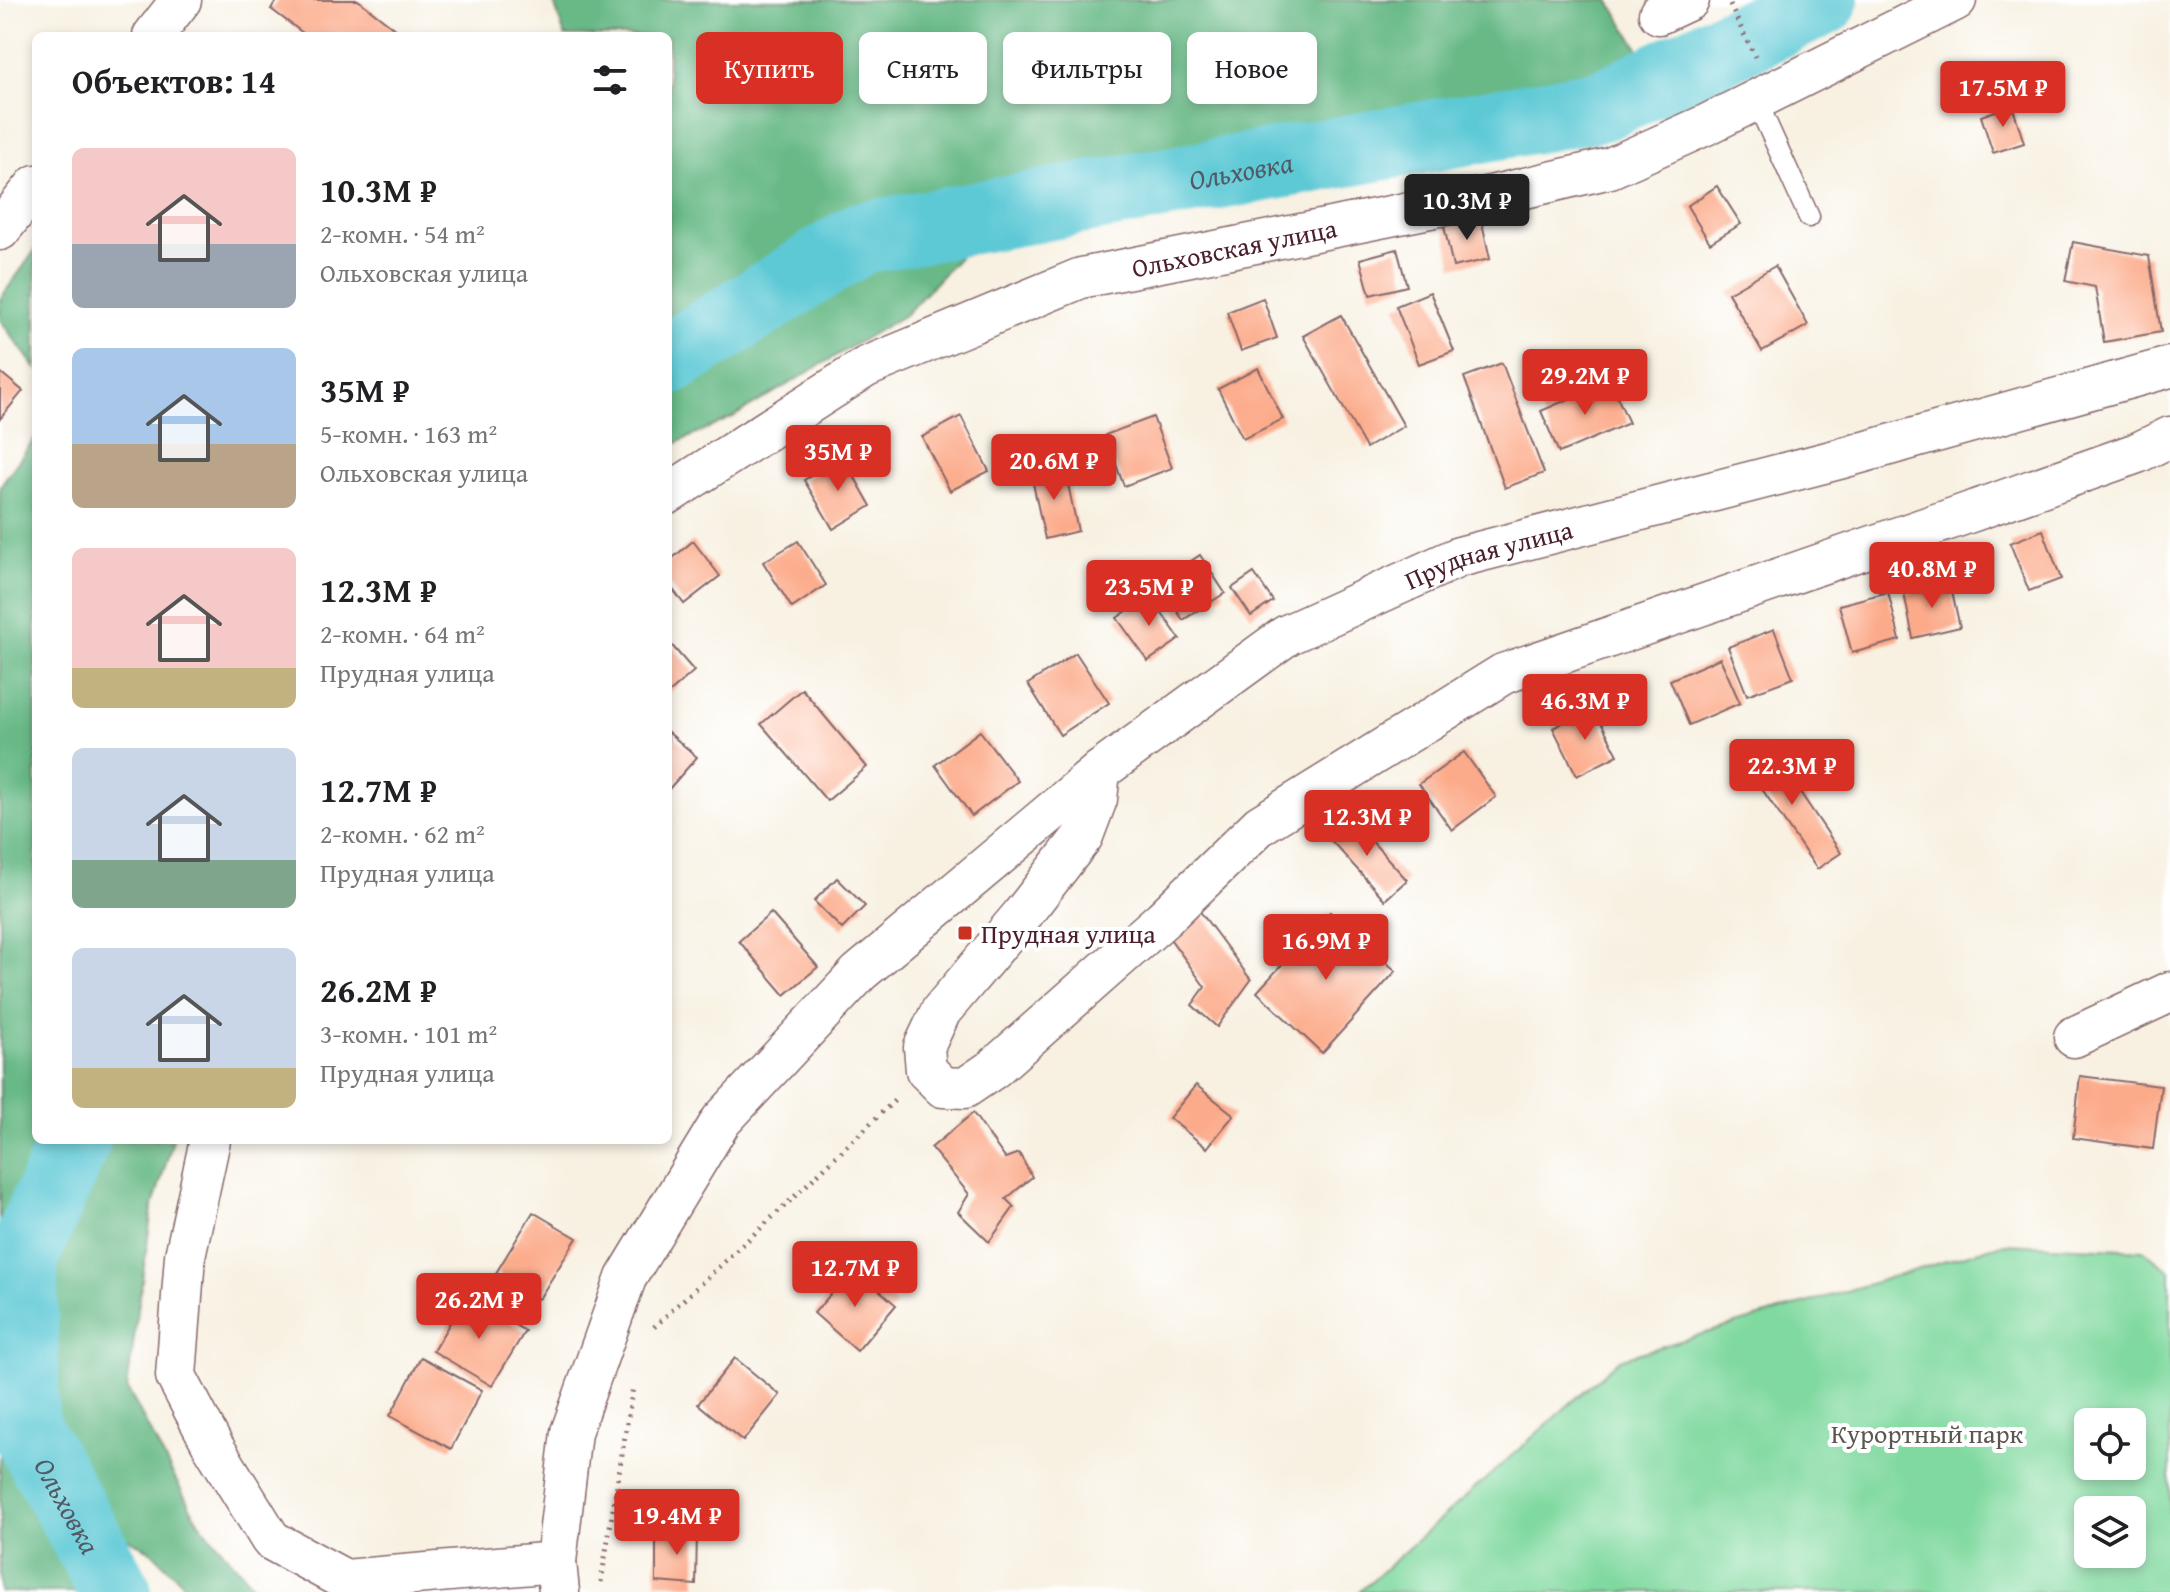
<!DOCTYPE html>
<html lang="ru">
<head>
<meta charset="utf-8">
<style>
	body { margin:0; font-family:"Gentium Book Plus",serif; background:#f6f6f6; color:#202124; height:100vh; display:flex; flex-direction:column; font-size:30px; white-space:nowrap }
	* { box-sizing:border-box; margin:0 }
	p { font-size:26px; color:#757577 }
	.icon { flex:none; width:44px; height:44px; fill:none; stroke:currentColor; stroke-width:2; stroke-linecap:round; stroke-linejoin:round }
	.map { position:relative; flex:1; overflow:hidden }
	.side { position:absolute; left:32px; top:32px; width:640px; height:1112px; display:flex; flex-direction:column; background:#fff; border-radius:12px; box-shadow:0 4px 12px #0003 }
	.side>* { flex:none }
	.banner { position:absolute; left:696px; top:32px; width:760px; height:72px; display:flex; gap:16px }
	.controls { position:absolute; left:2074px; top:1408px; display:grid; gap:16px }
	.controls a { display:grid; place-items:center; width:72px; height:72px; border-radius:12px; background:#fff; box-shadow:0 4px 12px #0003; font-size:40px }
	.price { position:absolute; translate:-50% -68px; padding:0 18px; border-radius:8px; background:#d93025; color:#fff; font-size:26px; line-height:52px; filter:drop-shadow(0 2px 4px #0008) }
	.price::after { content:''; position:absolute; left:50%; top:48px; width:24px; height:18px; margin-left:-12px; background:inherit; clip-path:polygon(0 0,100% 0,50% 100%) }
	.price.active { background:#222; color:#fff }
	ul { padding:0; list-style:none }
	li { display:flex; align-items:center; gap:24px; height:200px; padding:0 40px }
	li span { display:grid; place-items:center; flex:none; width:224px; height:160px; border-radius:12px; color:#555 }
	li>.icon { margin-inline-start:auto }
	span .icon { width:96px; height:96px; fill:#fffc; stroke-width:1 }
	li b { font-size:34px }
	h2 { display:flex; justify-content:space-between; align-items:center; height:96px; padding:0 40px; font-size:34px }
	.tag { padding:0 28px; border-radius:12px; background:#fff; box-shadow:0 4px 12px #0003; font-size:28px; line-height:72px }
	.tag.active { background:#d93025; color:#fff }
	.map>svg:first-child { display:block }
</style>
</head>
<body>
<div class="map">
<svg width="2170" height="1592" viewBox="0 0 2170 1592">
	<rect width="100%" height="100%" fill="#fff"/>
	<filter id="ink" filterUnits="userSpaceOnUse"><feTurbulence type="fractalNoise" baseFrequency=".0125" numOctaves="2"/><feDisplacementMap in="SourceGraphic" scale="16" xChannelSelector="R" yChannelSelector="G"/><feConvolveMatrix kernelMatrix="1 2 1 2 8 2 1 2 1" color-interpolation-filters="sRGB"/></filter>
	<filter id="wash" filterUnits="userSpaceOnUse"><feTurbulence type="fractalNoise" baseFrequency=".006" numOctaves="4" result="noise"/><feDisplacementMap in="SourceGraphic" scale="32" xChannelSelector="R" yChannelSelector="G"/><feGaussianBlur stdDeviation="1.8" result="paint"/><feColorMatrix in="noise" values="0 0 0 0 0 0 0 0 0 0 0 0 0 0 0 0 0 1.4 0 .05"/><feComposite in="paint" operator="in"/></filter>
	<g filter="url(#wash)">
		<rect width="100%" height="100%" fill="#f8f1e2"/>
		<path fill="#80d99f" stroke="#657c65" stroke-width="2" fill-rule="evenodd" d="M2002,1244L2143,1250L2170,1270V1592H1359L1620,1359ZM2088,1422H2132V1466H2088ZM2088,1510H2132V1554H2088Z"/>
		<g fill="#68b986" stroke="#596c58" stroke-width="2">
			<path d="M553,0H1609L1643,56L1658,107L1591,131L1363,182L1131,224L978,237L906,314L733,417L668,447V36H565Z"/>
			<path d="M36,249V369L0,320V299Z"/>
			<path d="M36,437V1140H173L152,1209L127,1388L197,1520L254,1587L261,1592H187L185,1585L150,1550L118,1534L67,1541L88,1592H0V486Z"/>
		</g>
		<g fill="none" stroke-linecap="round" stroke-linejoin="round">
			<g stroke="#5dc9d5" stroke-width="72">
				<path id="s1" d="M668,360L861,238L1603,105L1823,0"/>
				<path id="s2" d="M75,1140L22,1259L23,1423L116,1592"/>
			</g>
		</g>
		<g id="blocks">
			<g fill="#fcab8a">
				<path d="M278,0H358L398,31L394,36H307L271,9Z"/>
				<path d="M2012,105L2024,143L1993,153L1981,116Z"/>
				<path d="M1717,186L1741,224L1710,243L1687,206Z"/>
				<path d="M1481,218L1490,259L1453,267L1444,226Z"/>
				<path d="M2073,242L2149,256L2161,332L2104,342L2095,287L2065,281Z"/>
				<path d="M1397,249L1407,286L1370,295L1360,259Z"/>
				<path d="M1775,266L1808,325L1762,351L1728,293Z"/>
				<path d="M1430,292L1454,351L1419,364L1396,306Z"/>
				<path d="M1263,298L1277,338L1241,351L1227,312Z"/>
				<path d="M1341,315L1404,426L1366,448L1303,336Z"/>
				<path d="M1502,363L1544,473L1505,488L1464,377Z"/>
				<path d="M1258,368L1283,419L1243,439L1218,389Z"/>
				<path d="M0,372L23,391L0,419Z"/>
				<path d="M1610,381L1629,423L1559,453L1541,411Z"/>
				<path d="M961,416L989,471L950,491L922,437Z"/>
				<path d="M1153,417L1172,468L1124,486L1105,435Z"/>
				<path d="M843,457L871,506L833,529L804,480Z"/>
				<path d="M1064,466L1078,531L1045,539L1031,474Z"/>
				<path d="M2043,530L2061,579L2029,591L2010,543Z"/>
				<path d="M693,541L720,576L684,604L668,583V562Z"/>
				<path d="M798,541L826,585L792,608L763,562Z"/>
				<path d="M1200,555L1225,593L1183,620L1159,583Z"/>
				<path d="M1254,573L1273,601L1251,616L1232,588Z"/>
				<path d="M1950,583L1960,627L1913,638L1904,593Z"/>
				<path d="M1888,592L1900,640L1852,653L1839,605Z"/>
				<path d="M1149,595L1180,639L1148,661L1117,618Z"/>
				<path d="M1774,629L1793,678L1747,695L1728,647Z"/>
				<path d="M668,641L694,671L668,694Z"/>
				<path d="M1076,653L1109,703L1060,735L1028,684Z"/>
				<path d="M1720,658L1740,703L1689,725L1670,680Z"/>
				<path d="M802,689L867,767L827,801L761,724Z"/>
				<path d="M1593,707L1618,755L1577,776L1553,728Z"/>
				<path d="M980,731L1018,781L972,816L935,765Z"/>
				<path d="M668,732L697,757L668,790Z"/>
				<path d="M1769,746L1841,853L1817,869L1744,763Z"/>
				<path d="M1464,752L1496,797L1452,830L1419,784Z"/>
				<path d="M1349,816L1407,880L1385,900L1327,836Z"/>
				<path d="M837,878L865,906L842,929L814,901Z"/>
				<path d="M1199,910L1251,980L1217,1027L1192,1005L1205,987L1166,933Z"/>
				<path d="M1330,912L1396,971L1322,1053L1257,992Z"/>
				<path d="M771,913L818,967L785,995L739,941Z"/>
				<path d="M2080,1076L2161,1086L2153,1149L2073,1138Z"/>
				<path d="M1196,1085L1234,1115L1207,1148L1169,1118Z"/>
				<path d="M973,1113L1005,1158L1019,1153L1032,1177L1006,1199L1014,1207L989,1242L958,1212L969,1194L931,1148Z"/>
				<path d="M533,1212L577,1238L539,1299L496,1273Z"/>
				<path d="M854,1268L896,1305L857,1351L814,1313Z"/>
				<path d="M466,1296L525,1331L492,1386L433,1351Z"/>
				<path d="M421,1357L482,1390L451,1449L390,1416Z"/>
				<path d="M735,1358L780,1395L743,1441L698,1404Z"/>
				<path d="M697,1531L696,1585L656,1582V1532Z"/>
			</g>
		</g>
	</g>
	<g filter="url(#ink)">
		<use href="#blocks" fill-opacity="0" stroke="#87686b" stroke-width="2"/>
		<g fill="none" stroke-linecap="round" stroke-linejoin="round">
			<g stroke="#87686b" stroke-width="23">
				<path id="lane" d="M1756,100L1809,217"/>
			</g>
			<g stroke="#87686b" stroke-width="43">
				<g id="street">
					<path d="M1659,14L1689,0"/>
					<path d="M153,36L181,0"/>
					<path d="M0,230L36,185"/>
					<path id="s3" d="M668,494L866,367L1081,278L1495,195L1610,168L1708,124L1956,0"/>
					<path d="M1100,771L1097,799L1083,836L1022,915L941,1011L924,1047L926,1070L943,1087L965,1088L993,1069L1163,919L1260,825L1503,674L1948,520L2137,453L2170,437"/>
					<path d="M2074,1037L2170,992"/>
					<path d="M210,1140L185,1256L176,1376L213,1446L271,1540L345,1580L556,1562"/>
					<path id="s4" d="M559,1592L556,1562L571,1432L626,1278L721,1121L859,973L1100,771L1287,635L1459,557L1839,459L2170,367"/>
				</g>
			</g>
			<g stroke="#87686b" stroke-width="5" stroke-dasharray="2 6" stroke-linecap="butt">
				<path d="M1730,5L1755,57"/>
				<path d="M654,1327L792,1199L897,1098"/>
				<path d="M601,1582L633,1387"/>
			</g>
			<use href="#lane" stroke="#fff" stroke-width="20"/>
			<use href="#street" stroke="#fff" stroke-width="40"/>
		</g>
	</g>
	<rect fill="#c8321e" stroke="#fff" stroke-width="3" x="957" y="925" width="16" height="16" rx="4"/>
	<g text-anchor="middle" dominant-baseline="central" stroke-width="8" stroke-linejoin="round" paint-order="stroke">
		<g font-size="26" fill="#4a1f2b" stroke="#fff">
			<text stroke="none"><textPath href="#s3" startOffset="624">Ольховская улица</textPath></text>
			<text stroke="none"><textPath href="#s4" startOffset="1474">Прудная улица</textPath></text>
		</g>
		<g font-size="26" fill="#4a1f2b" stroke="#fff" text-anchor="start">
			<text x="981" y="933">Прудная улица</text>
		</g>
		<g font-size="26" fill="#5a574e" stroke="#fff">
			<text x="1927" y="1433">Курортный парк</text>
		</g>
		<g font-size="28" font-style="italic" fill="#515a66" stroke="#fff">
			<text stroke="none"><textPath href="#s1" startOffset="614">Ольховка</textPath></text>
			<text stroke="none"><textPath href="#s2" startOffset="388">Ольховка</textPath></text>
		</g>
	</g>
</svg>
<div class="controls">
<a><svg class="icon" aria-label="locate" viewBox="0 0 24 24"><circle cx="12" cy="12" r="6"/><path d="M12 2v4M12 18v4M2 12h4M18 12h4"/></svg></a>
<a><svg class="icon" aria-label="layers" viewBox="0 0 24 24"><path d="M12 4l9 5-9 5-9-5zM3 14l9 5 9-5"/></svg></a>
</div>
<b class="price" style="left:2003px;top:129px">17.5M ₽</b>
<b class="price active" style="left:1467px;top:242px">10.3M ₽</b>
<b class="price" style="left:1585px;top:417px">29.2M ₽</b>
<b class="price" style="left:838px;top:493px">35M ₽</b>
<b class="price" style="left:1054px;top:502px">20.6M ₽</b>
<b class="price" style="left:1932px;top:610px">40.8M ₽</b>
<b class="price" style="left:1149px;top:628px">23.5M ₽</b>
<b class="price" style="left:1585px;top:742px">46.3M ₽</b>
<b class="price" style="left:1792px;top:807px">22.3M ₽</b>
<b class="price" style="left:1367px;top:858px">12.3M ₽</b>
<b class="price" style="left:1326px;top:982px">16.9M ₽</b>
<b class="price" style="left:855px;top:1309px">12.7M ₽</b>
<b class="price" style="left:479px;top:1341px">26.2M ₽</b>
<b class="price" style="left:677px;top:1557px">19.4M ₽</b>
<div class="banner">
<a class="tag active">Купить</a>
<a class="tag">Снять</a>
<a class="tag">Фильтры</a>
<a class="tag">Новое</a>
</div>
<section class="side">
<h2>Объектов: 14<svg class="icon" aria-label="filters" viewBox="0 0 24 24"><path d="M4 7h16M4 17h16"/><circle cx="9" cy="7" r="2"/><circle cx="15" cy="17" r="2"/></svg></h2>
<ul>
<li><span style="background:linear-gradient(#f6c9c9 60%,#9aa5b1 0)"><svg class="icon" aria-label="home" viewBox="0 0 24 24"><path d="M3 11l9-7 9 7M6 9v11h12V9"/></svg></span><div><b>10.3M ₽</b><p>2-комн. · 54 m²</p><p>Ольховская улица</p></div></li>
<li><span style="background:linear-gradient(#a9c7e8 60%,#b9a48a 0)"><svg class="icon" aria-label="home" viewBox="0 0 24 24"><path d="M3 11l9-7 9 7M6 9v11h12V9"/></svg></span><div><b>35M ₽</b><p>5-комн. · 163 m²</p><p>Ольховская улица</p></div></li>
<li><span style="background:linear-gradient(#f6c9c9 75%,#c2b280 0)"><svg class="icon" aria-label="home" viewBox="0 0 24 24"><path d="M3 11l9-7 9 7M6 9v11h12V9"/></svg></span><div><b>12.3M ₽</b><p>2-комн. · 64 m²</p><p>Прудная улица</p></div></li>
<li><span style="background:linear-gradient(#c9d6e8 70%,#7fa58c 0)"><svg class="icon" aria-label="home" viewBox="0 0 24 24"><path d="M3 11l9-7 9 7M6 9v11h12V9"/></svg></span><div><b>12.7M ₽</b><p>2-комн. · 62 m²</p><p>Прудная улица</p></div></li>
<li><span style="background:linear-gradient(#c9d6e8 75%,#c2b280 0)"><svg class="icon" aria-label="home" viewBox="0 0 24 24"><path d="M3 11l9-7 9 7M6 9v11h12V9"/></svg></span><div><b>26.2M ₽</b><p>3-комн. · 101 m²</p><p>Прудная улица</p></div></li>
</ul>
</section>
</div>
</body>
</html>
